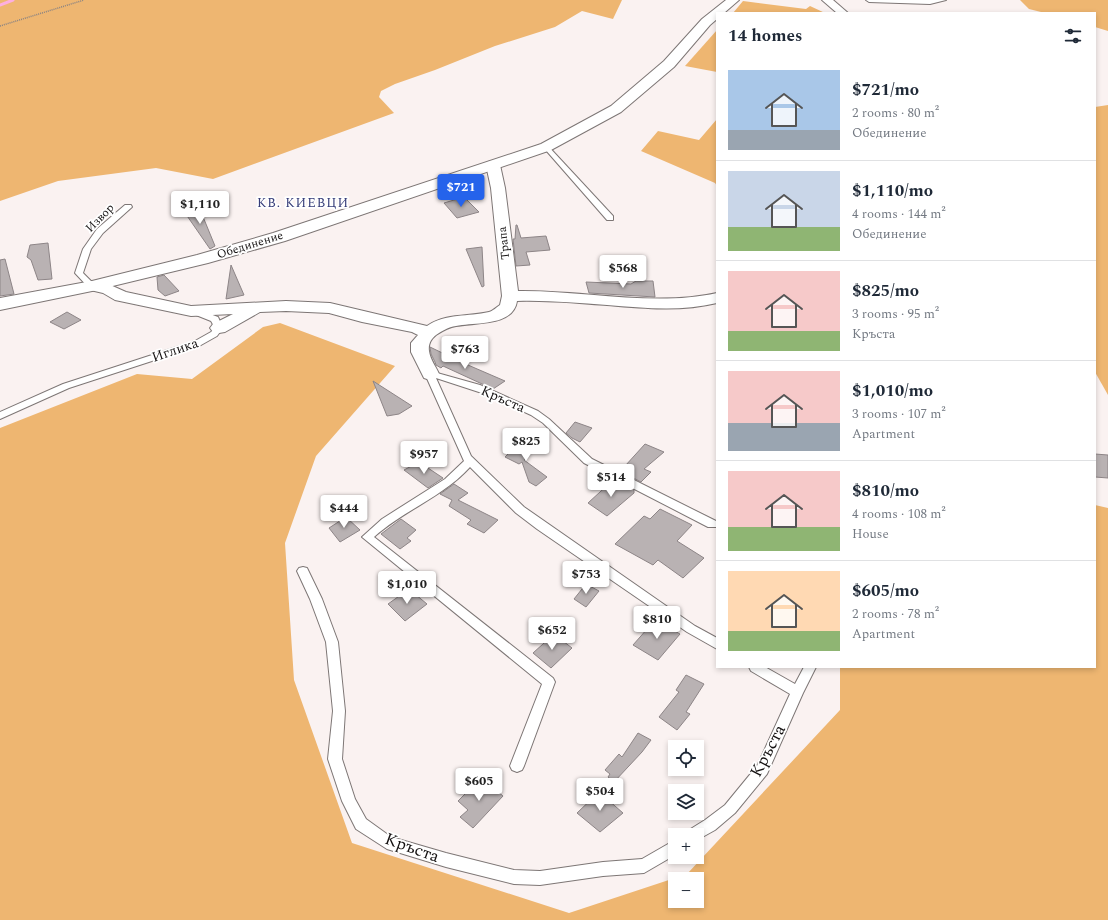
<!DOCTYPE html>
<html lang="en">
<head>
<meta charset="utf-8">
<style>
	body { margin:0; font-family:Spectral,serif; background:#f6f6f7; color:#1f2937; height:100vh; display:flex; flex-direction:column; font-size:15px; white-space:nowrap }
	* { box-sizing:border-box; margin:0 }
	p { font-size:13px; color:#747a83 }
	.icon { flex:none; width:22px; height:22px; fill:none; stroke:currentColor; stroke-width:2; stroke-linecap:round; stroke-linejoin:round }
	.map { position:relative; flex:1; overflow:hidden }
	.details { position:absolute; left:716px; top:12px; width:380px; height:656px; display:flex; flex-direction:column; background:#fff; border-radius:0px; box-shadow:0 2px 6px #0003 }
	.details>* { flex:none }
	.fabs { position:absolute; left:668px; top:740px; display:grid; gap:8px }
	.fabs a { display:grid; place-items:center; width:36px; height:36px; border-radius:0px; background:#fff; box-shadow:0 2px 6px #0003; font-size:20px }
	.price { position:absolute; translate:-50% -34px; padding:0 9px; border-radius:4px; background:#fff; color:#222; font-size:13px; line-height:26px; filter:drop-shadow(0 1px 2px #0008) }
	.price::after { content:''; position:absolute; left:50%; top:24px; width:12px; height:9px; margin-left:-6px; background:inherit; clip-path:polygon(0 0,100% 0,50% 100%) }
	.price.on { background:#2563eb; color:#fff }
	ul { padding:0; list-style:none }
	li { display:flex; align-items:center; gap:12px; height:100px; padding:0 12px }
	li+li { border-top:1px solid #e0e1e3 }
	li span { display:grid; place-items:center; flex:none; width:112px; height:80px; border-radius:0px; color:#555 }
	li>.icon { margin-inline-start:auto }
	span .icon { width:48px; height:48px; fill:#fffc; stroke-width:1 }
	li b { font-size:17px }
	h2 { display:flex; justify-content:space-between; align-items:center; height:48px; padding:0 12px; font-size:17px }
	.map>svg:first-child { display:block }
</style>
</head>
<body>
<div class="map">
<svg width="1108" height="920" viewBox="0 0 1108 920">
	<rect width="100%" height="100%" fill="#faf2f1"/>
	<g fill="#eeb671" fill-rule="evenodd">
		<path d="M0,0H622L613,19L582,11L555,27L495,46L435,70L395,84L381,91L379,97L394,113L213,179L156,168L58,181L0,201Z"/>
		<path d="M1020,0H1108V31L1095,27V13H1045L1029,9Z"/>
		<path d="M743,1L806,9L810,6L825,13H733Z"/>
		<path d="M717,30V72L685,66Z"/>
		<path d="M1108,105V395L1095,372V107Z"/>
		<path d="M717,119V186L715,183L641,151L658,131L699,140Z"/>
		<path d="M280,323L395,366L316,456L285,543L294,680L352,843L569,913L687,874L840,710V667H1095V505L1108,508V920H0V428L137,374L192,379L263,327ZM675,879H697V901H675Z"/>
	</g>
	<g fill="none" stroke-linecap="round" stroke-linejoin="round">
		<path stroke="#fdafdf" stroke-width="3" d="M0,5L13,0"/>
	</g>
	<g fill="#b9b2b3" stroke="#8d8587">
		<path d="M464,197L479,212L457,218L444,203Z"/>
		<path d="M199,207L215,246L210,249L183,210Z"/>
		<path d="M516,225H517L521,238L546,236L550,250L526,252L530,265L516,266L513,239H515Z"/>
		<path d="M48,243L52,279L38,280L31,260L27,257L30,245Z"/>
		<path d="M482,247L484,286L482,287L466,249Z"/>
		<path d="M5,259L14,294L0,296V260Z"/>
		<path d="M231,265L244,295L226,299Z"/>
		<path d="M164,275L179,291L165,296L158,290L157,277Z"/>
		<path d="M636,281H653L655,297L589,293L586,282L631,284Z"/>
		<path d="M67,312L81,320L64,329L50,322Z"/>
		<path d="M430,347L461,362L505,381L493,389L443,366L441,368L436,365L435,362L431,354Z"/>
		<path d="M373,381L412,406L399,414L387,416Z"/>
		<path d="M575,422L592,428L580,442L572,438L566,433Z"/>
		<path d="M521,441L536,447L524,460L547,477L536,486L529,482L522,462L519,464L505,457Z"/>
		<path d="M645,444L664,452L644,469L651,472L641,482L622,472L628,467L625,466Z"/>
		<path d="M1095,454L1108,455V478L1095,477Z"/>
		<path d="M419,462L443,478L428,488L404,470Z"/>
		<path d="M613,480L634,490V493L607,516L588,503Z"/>
		<path d="M454,484L468,493L458,500L498,520L484,533L467,524L471,520L449,506L452,500L440,494Z"/>
		<path d="M660,509L692,525L677,541L704,558L683,578L658,560L653,565L615,544L644,516L650,519Z"/>
		<path d="M346,517L360,530L340,542L329,528Z"/>
		<path d="M401,519L416,530L407,538L411,541L400,549L381,534Z"/>
		<path d="M586,584L599,591L586,607L574,599Z"/>
		<path d="M409,589L427,604L405,621L388,604Z"/>
		<path d="M655,620L680,634L658,660L633,645Z"/>
		<path d="M554,634L572,648L551,668L533,653Z"/>
		<path d="M686,675L704,684L686,712L690,714L677,730L659,717L679,692L676,690Z"/>
		<path d="M638,733L651,740L642,752L614,782L608,777L610,774L605,770L619,754L622,757Z"/>
		<path d="M481,778L503,796L473,828L460,817L468,810L458,801Z"/>
		<path d="M599,792L623,813L600,832L577,813Z"/>
	</g>
	<g fill="none" stroke-linecap="round" stroke-linejoin="round">
		<g stroke="#7d7675" stroke-width="2">
			<g id="service">
				<path d="M866,0H946L930,4L869,2Z"/>
				<path d="M544,146H548L613,216V220H607L544,148Z"/>
				<path d="M125,205H131L132,207L103,233L91,249L83,273L96,286L95,288H89L75,273L83,249L97,229Z"/>
				<path d="M194,308L218,317L223,328L217,336L201,345L69,388L0,419V412L63,384L195,341L211,332L215,328L211,321L191,313L190,311L191,309Z"/>
				<path d="M430,371L480,385L538,411L549,419L592,459L716,521L717,523L716,527H708L584,463L543,423L531,415L485,394L436,378L471,456L524,507L695,626L717,638V649L687,632L537,529L516,513L470,467C443,497 404,510 374,537L553,678L555,682L524,766L522,770L517,772L512,770L510,766L542,684L362,537L382,519L445,479L464,461L425,374Z"/>
				<path d="M303,567L307,568L322,599L338,642L345,711L342,759L355,799L366,819L391,837L446,853L514,870L540,871L603,862L642,859L675,840V855L644,873L603,876L540,885L514,884L446,867L387,849L356,829L342,801L328,759L333,711L326,642L310,599L297,571L299,568Z"/>
				<path d="M749,667H765L795,684L804,667H816L803,693L767,774L735,813L715,830L697,840V835H687L689,830L705,820L725,805L757,766L790,694L751,671Z"/>
			</g>
		</g>
		<g stroke="#7d7675" stroke-width="2">
			<g id="minor">
				<path d="M822,0H833L848,13H837Z"/>
				<path d="M493,161L498,162L500,165L505,188L518,291C582,290 655,307 717,293V303C680,312 644,308 607,305C577,303 547,300 517,301C513,327 475,322 456,326C448,327 442,331 436,335C431,339 428,344 429,351C430,359 436,367 439,374L436,378L430,380L424,378L411,352V343L418,335L412,332L362,322L329,313L286,311L260,312L225,332L219,333L213,332L210,328L213,324L233,314L191,316L115,300L103,293L86,289L84,286L86,283L92,281L108,284L126,292L191,306L286,301L330,303L427,326C446,313 468,317 489,312C493,311 497,307 500,305L502,296L491,188L486,165L488,162Z"/>
			</g>
		</g>
		<g stroke="#7d7675" stroke-width="2">
			<path id="tertiary" d="M726,0H739L724,13H717V19L710,25L674,67L621,112L551,150L285,241L208,263L92,291L0,310V298L92,281L197,255L273,233L541,144L611,106L664,61L702,19Z"/>
		</g>
		<path stroke="#898383" stroke-width="1.5" stroke-dasharray="1 1" stroke-linecap="butt" d="M0,26L84,0"/>
		<use href="#service" fill="#fff" fill-rule="evenodd"/>
		<use href="#minor" fill="#fff" fill-rule="evenodd"/>
		<use href="#tertiary" fill="#fff" fill-rule="evenodd"/>
	</g>
	<g text-anchor="middle" dominant-baseline="central" stroke-width="3.5" stroke-linejoin="round" paint-order="stroke">
		<g font-size="12" fill="#151212" stroke="#fff">
			<text transform="translate(100 218) rotate(-45)">Извор</text>
			<text transform="translate(504 243) rotate(-96)">Трапа</text>
			<text transform="translate(250 245) rotate(-17)">Обединение</text>
		</g>
		<g font-size="13" letter-spacing="1" fill="#363d79" stroke="#fff">
			<text x="303" y="203">КВ. КИЕВЦИ</text>
		</g>
		<g font-size="14" fill="#151212" stroke="#fff">
			<text transform="translate(175 350) rotate(-19)">Иглика</text>
			<text transform="translate(503 399) rotate(24)">Кръста</text>
		</g>
		<g font-size="17" fill="#151212" stroke="#fff">
			<text transform="translate(768 751) rotate(-62)">Кръста</text>
			<text transform="translate(412 848) rotate(20)">Кръста</text>
		</g>
	</g>
</svg>
<div class="fabs">
<a><svg class="icon" aria-label="locate" viewBox="0 0 24 24"><circle cx="12" cy="12" r="6"/><path d="M12 2v4M12 18v4M2 12h4M18 12h4"/></svg></a>
<a><svg class="icon" aria-label="layers" viewBox="0 0 24 24"><path d="M12 4l9 5-9 5-9-5zM3 14l9 5 9-5"/></svg></a>
<a>+</a>
<a>−</a>
</div>
<b class="price on" style="left:461px;top:208px">$721</b>
<b class="price" style="left:200px;top:225px">$1,110</b>
<b class="price" style="left:623px;top:289px">$568</b>
<b class="price" style="left:465px;top:370px">$763</b>
<b class="price" style="left:526px;top:462px">$825</b>
<b class="price" style="left:424px;top:475px">$957</b>
<b class="price" style="left:611px;top:498px">$514</b>
<b class="price" style="left:344px;top:529px">$444</b>
<b class="price" style="left:586px;top:595px">$753</b>
<b class="price" style="left:407px;top:605px">$1,010</b>
<b class="price" style="left:657px;top:640px">$810</b>
<b class="price" style="left:552px;top:651px">$652</b>
<b class="price" style="left:479px;top:802px">$605</b>
<b class="price" style="left:600px;top:812px">$504</b>
<section class="details">
<h2>14 homes<svg class="icon" aria-label="filters" viewBox="0 0 24 24"><path d="M4 7h16M4 17h16"/><circle cx="9" cy="7" r="2"/><circle cx="15" cy="17" r="2"/></svg></h2>
<ul>
<li><span style="background:linear-gradient(#a9c7e8 75%,#9aa5b1 0)"><svg class="icon" aria-label="home" viewBox="0 0 24 24"><path d="M3 11l9-7 9 7M6 9v11h12V9"/></svg></span><div><b>$721/mo</b><p>2 rooms · 80 m²</p><p>Обединение</p></div></li>
<li><span style="background:linear-gradient(#c9d6e8 70%,#8fb573 0)"><svg class="icon" aria-label="home" viewBox="0 0 24 24"><path d="M3 11l9-7 9 7M6 9v11h12V9"/></svg></span><div><b>$1,110/mo</b><p>4 rooms · 144 m²</p><p>Обединение</p></div></li>
<li><span style="background:linear-gradient(#f6c9c9 75%,#8fb573 0)"><svg class="icon" aria-label="home" viewBox="0 0 24 24"><path d="M3 11l9-7 9 7M6 9v11h12V9"/></svg></span><div><b>$825/mo</b><p>3 rooms · 95 m²</p><p>Кръста</p></div></li>
<li><span style="background:linear-gradient(#f6c9c9 65%,#9aa5b1 0)"><svg class="icon" aria-label="home" viewBox="0 0 24 24"><path d="M3 11l9-7 9 7M6 9v11h12V9"/></svg></span><div><b>$1,010/mo</b><p>3 rooms · 107 m²</p><p>Apartment</p></div></li>
<li><span style="background:linear-gradient(#f6c9c9 70%,#8fb573 0)"><svg class="icon" aria-label="home" viewBox="0 0 24 24"><path d="M3 11l9-7 9 7M6 9v11h12V9"/></svg></span><div><b>$810/mo</b><p>4 rooms · 108 m²</p><p>House</p></div></li>
<li><span style="background:linear-gradient(#ffd9b3 75%,#8fb573 0)"><svg class="icon" aria-label="home" viewBox="0 0 24 24"><path d="M3 11l9-7 9 7M6 9v11h12V9"/></svg></span><div><b>$605/mo</b><p>2 rooms · 78 m²</p><p>Apartment</p></div></li>
</ul>
</section>
</div>
</body>
</html>
